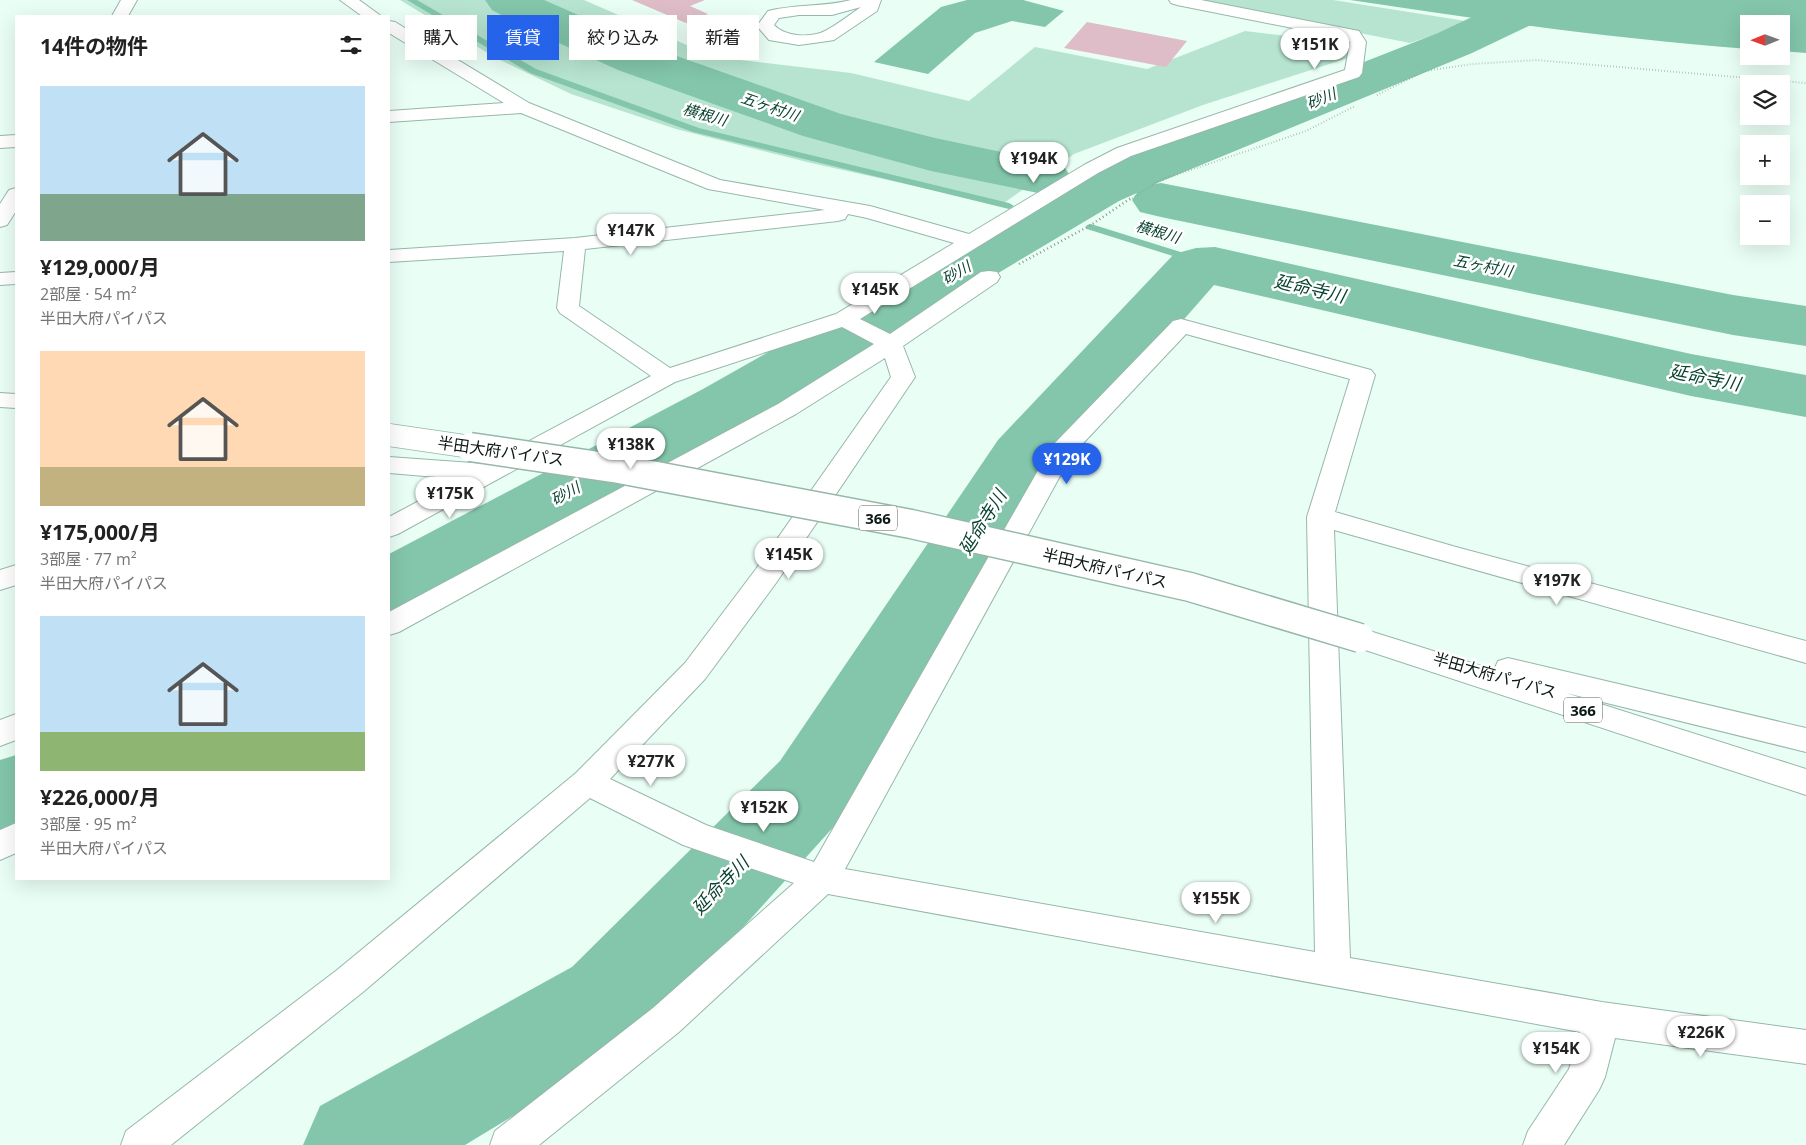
<!DOCTYPE html>
<html lang="ja">
<head>
<meta charset="utf-8">
<style>
	body { margin:0; font-family:"Open Sans","Noto Sans JP",sans-serif; background:#f6f6f6; color:#222; height:100vh; display:flex; flex-direction:column; font-size:19px; white-space:nowrap }
	* { box-sizing:border-box; margin:0 }
	p { font-size:16px; color:#767676 }
	.icon { flex:none; width:28px; height:28px; fill:none; stroke:currentColor; stroke-width:2; stroke-linecap:round; stroke-linejoin:round }
	.map { position:relative; flex:1; overflow:hidden }
	.side { position:absolute; left:15px; top:15px; width:375px; height:865px; display:flex; flex-direction:column; background:#fff; border-radius:0px; box-shadow:0 5px 20px #0002 }
	.side>* { flex:none }
	.hud { position:absolute; left:405px; top:15px; width:475px; height:45px; display:flex; gap:10px }
	.needle { width:32px; rotate:269deg }
	.buttons { position:absolute; left:1740px; top:15px; display:grid; gap:10px }
	.buttons a { display:grid; place-items:center; width:50px; height:50px; border-radius:0px; background:#fff; box-shadow:0 5px 20px #0002; font-size:25px }
	.price { position:absolute; translate:-50% -42px; padding:0 11px; border-radius:18px; background:#fff; color:#222; font-size:16px; line-height:32px; filter:drop-shadow(0 1px 2px #0008) }
	.price::after { content:''; position:absolute; left:50%; top:30px; width:15px; height:11px; margin-left:-8px; background:inherit; clip-path:polygon(0 0,100% 0,50% 100%) }
	.price.on { background:#2563eb; color:#fff }
	ul { padding:0; list-style:none }
	li { display:grid; align-content:center; gap:10px; height:265px; padding:0 25px }
	li span { display:grid; place-items:center; height:155px; border-radius:0px; color:#555 }
	li>.icon { margin-inline-start:auto }
	span .icon { width:90px; height:90px; fill:#fffc; stroke-width:1 }
	li b { font-size:21px }
	h2 { display:flex; justify-content:space-between; align-items:center; height:60px; padding:0 25px; font-size:21px }
	.chip { padding:0 18px; border-radius:0px; background:#fff; box-shadow:0 5px 20px #0002; font-size:18px; line-height:45px }
	.chip.on { background:#2563eb; color:#fff }
	.map>svg:first-child { display:block }
</style>
</head>
<body>
<div class="map">
<svg width="1806" height="1145" viewBox="0 0 1806 1145">
	<rect width="100%" height="100%" fill="#e9fef5"/>
	<g fill="#b6e4d0">
		<path d="M400,0H584L714,57L851,73L969,101L1035,47L1147,69L1245,31L1330,41L1351,57L1203,105L1074,154L1001,205L811,163L676,129L571,94L496,58Z"/>
		<path d="M1193,0H1333L1472,22L1410,43Z"/>
	</g>
	<g fill="#83c6ab">
		<path d="M967,0H1023L1064,11L1045,27L1012,21L975,33L928,74L874,62L941,7Z"/>
		<path d="M1350,0H1806V53L1781,51V24H1749V49C1615,39 1483,20 1350,0Z"/>
	</g>
	<g fill="none" stroke-linecap="round" stroke-linejoin="round">
		<g fill="#83c6ab" fill-rule="evenodd">
			<path d="M407,0H417L536,69L699,128L1009,203L1014,206L1009,209L693,132L530,73Z"/>
			<path d="M1091,224L1219,264L1220,266L1219,268H1211L1087,229L1086,227L1087,225Z"/>
		</g>
		<g fill="#83c6ab" fill-rule="evenodd">
			<path d="M485,0H544L654,48L841,114L935,138L1063,165L1071,177L1067,183L1121,157L1438,33L1508,0H1569L1562,10L1472,53L1155,184L1161,183L1733,295L1806,306V346L1733,335L1161,217L1140,212L1132,200L1137,193L1119,201L753,419L418,609L389,617V554L703,389L1052,192L1043,194L931,171L803,136L618,70L524,27L492,10Z"/>
			<path d="M1215,247L1691,354L1806,375V417L1691,396L1214,285L1053,469L846,813L646,1035L465,1145H303L320,1106L572,967L780,761L998,440L1174,254L1196,248Z"/>
			<path d="M16,755V832L0,838V760Z"/>
		</g>
	</g>
	<g fill="#debdc8">
		<path d="M632,0H705L690,6L708,14L686,23Z"/>
		<path d="M1087,22L1187,41L1166,67L1064,48Z"/>
	</g>
	<g fill="none" stroke-linecap="round" stroke-linejoin="round">
		<g stroke="#97b7a9" stroke-width="2">
			<g id="minor">
				<path d="M121,0H137L128,16H112Z"/>
				<path d="M340,0H359L381,16H362Z"/>
				<path d="M851,0H881L877,11L834,40L828,41L799,45L769,40L757,26L768,11C796,4 824,7 851,0ZM861,7C849,15 838,24 825,31C811,38 785,37 774,25L779,18L799,15H832Z"/>
				<path d="M1169,0H1201L1359,31L1366,42L1362,73L1359,77L1131,156L1098,173L860,319L890,334L981,272L989,271L997,272L1000,277L997,282L903,346L915,377L776,583L705,679L610,779L706,825L814,862L1052,446L1173,321L1181,319L1371,370L1375,375L1335,512L1456,547L1806,641V663L1334,530L1350,958L1602,1002L1806,1030V1064L1615,1038L1605,1077L1599,1090L1564,1145H1523L1528,1131L1569,1069L1580,1032L828,894L679,1032L539,1145H490L495,1131L653,1008L794,883L683,845L590,798L363,992L171,1145H121L126,1131L337,970L576,773L685,663L756,569L891,377L885,358L796,414L399,632L389,635V612L778,404L874,344L842,327L675,382L398,534L389,537V517L460,479L389,473V457L486,464L651,376L560,313L557,308L564,251L389,262V250L575,238L825,210L708,189L521,113L389,122V111L504,103L389,33V21L395,22L529,103L720,180L870,206L969,234L1084,165L1117,148L1345,70L1350,42L1347,39L1177,5L1171,3ZM848,214L867,218L954,243L836,314L670,368L579,306L585,249L838,221L845,219ZM1186,334L1350,379L1307,517L1315,952L845,869L1071,456Z"/>
				<path d="M16,135V147L0,148V136Z"/>
				<path d="M16,188V211L7,225L0,227V204L9,190Z"/>
				<path d="M16,272V284L0,285V273Z"/>
				<path d="M16,565V585L0,590V570Z"/>
				<path d="M16,714V740L0,746V720Z"/>
				<path d="M16,823V853L0,860V830Z"/>
			</g>
		</g>
		<g stroke="#97b7a9" stroke-width="2">
			<g id="trunk">
				<path d="M0,393L16,394V408L0,407Z"/>
				<path d="M1360,628L1494,670L1498,661L1508,658L1806,728V752L1566,693L1806,769V795L1350,645L1346,638L1350,631Z"/>
			</g>
		</g>
		<g stroke="#899a93" stroke-width="2" stroke-dasharray="0.5 2.5" stroke-linecap="butt">
			<path d="M1377,95L1425,71L1472,64L1537,60L1806,83"/>
			<path d="M1130,200L1158,181L1306,131L1355,106"/>
		</g>
		<path stroke="#899a93" stroke-width="2.5" stroke-dasharray="1 3" stroke-linecap="butt" d="M1019,264L1091,225L1131,198"/>
		<use href="#minor" fill="#fff" fill-rule="evenodd"/>
		<use href="#trunk" fill="#fff" fill-rule="evenodd"/>
		<g stroke="#97b7a9" stroke-width="24" stroke-linecap="butt">
			<path id="trunk-bridge-far1" d="M389,435L478,448"/>
		</g>
		<g stroke="#97b7a9" stroke-width="31" stroke-linecap="butt">
			<path id="trunk-bridge" d="M470,447L619,469L911,524L1190,587L1360,638"/>
		</g>
		<use href="#trunk-bridge-far1" stroke="#fff" stroke-width="22"/>
		<use href="#trunk-bridge" stroke="#fff" stroke-width="28"/>
	</g>
	<g text-anchor="middle" dominant-baseline="central" stroke-width="5" stroke-linejoin="round" paint-order="stroke">
		<g font-size="15" font-style="italic" fill="#094331" stroke="#fff">
			<text transform="translate(1321 98) rotate(-22)">砂川</text>
			<text transform="translate(770 106) rotate(19)">五ヶ村川</text>
			<text transform="translate(705 114) rotate(16)">横根川</text>
			<text transform="translate(1158 231) rotate(17)">横根川</text>
			<text transform="translate(1483 265) rotate(11)">五ヶ村川</text>
			<text transform="translate(956 272) rotate(-30)">砂川</text>
			<text transform="translate(565 493) rotate(-29)">砂川</text>
		</g>
		<g fill="#fff" stroke="#555d5a" stroke-width="1">
			<rect x="859" y="505.5" width="38" height="25" rx="4"/>
			<rect x="1564" y="697.5" width="38" height="25" rx="4"/>
		</g>
		<g font-size="15" font-weight="bold" fill="#0c1813">
			<text x="878" y="518">366</text>
			<text x="1583" y="710">366</text>
		</g>
		<g font-size="16" fill="#0c1813" stroke="#fff">
			<text transform="translate(501 451) rotate(8)">半田大府パイパス</text>
			<text transform="translate(1105 568) rotate(13)">半田大府パイパス</text>
			<text transform="translate(1495 675) rotate(16)">半田大府パイパス</text>
		</g>
		<g font-size="18" font-style="italic" fill="#094331" stroke="#fff">
			<text transform="translate(1310 288) rotate(13)">延命寺川</text>
			<text transform="translate(1705 377) rotate(11)">延命寺川</text>
			<text transform="translate(982 522) rotate(-58)">延命寺川</text>
			<text transform="translate(720 885) rotate(-46)">延命寺川</text>
		</g>
	</g>
</svg>
<div class="buttons">
<a><svg class="needle" viewBox="-14 -14 28 28"><path d="M0-13l5 13h-10z" fill="#e53935"/><path d="M0 13l5-13h-10z" fill="#767676"/></svg></a>
<a><svg class="icon" aria-label="layers" viewBox="0 0 24 24"><path d="M12 4l9 5-9 5-9-5zM3 14l9 5 9-5"/></svg></a>
<a>+</a>
<a>−</a>
</div>
<b class="price" style="left:1315px;top:70px">¥151K</b>
<b class="price" style="left:1034px;top:184px">¥194K</b>
<b class="price" style="left:631px;top:256px">¥147K</b>
<b class="price" style="left:875px;top:315px">¥145K</b>
<b class="price" style="left:631px;top:470px">¥138K</b>
<b class="price on" style="left:1067px;top:485px">¥129K</b>
<b class="price" style="left:450px;top:519px">¥175K</b>
<b class="price" style="left:789px;top:580px">¥145K</b>
<b class="price" style="left:1557px;top:606px">¥197K</b>
<b class="price" style="left:651px;top:787px">¥277K</b>
<b class="price" style="left:764px;top:833px">¥152K</b>
<b class="price" style="left:1216px;top:924px">¥155K</b>
<b class="price" style="left:1701px;top:1058px">¥226K</b>
<b class="price" style="left:1556px;top:1074px">¥154K</b>
<div class="hud">
<a class="chip">購入</a>
<a class="chip on">賃貸</a>
<a class="chip">絞り込み</a>
<a class="chip">新着</a>
</div>
<section class="side">
<h2>14件の物件<svg class="icon" aria-label="filters" viewBox="0 0 24 24"><path d="M4 7h16M4 17h16"/><circle cx="9" cy="7" r="2"/><circle cx="15" cy="17" r="2"/></svg></h2>
<ul>
<li><span style="background:linear-gradient(#bfe0f5 70%,#7fa58c 0)"><svg class="icon" aria-label="home" viewBox="0 0 24 24"><path d="M3 11l9-7 9 7M6 9v11h12V9"/></svg></span><div><b>¥129,000/月</b><p>2部屋 · 54 m²</p><p>半田大府パイパス</p></div></li>
<li><span style="background:linear-gradient(#ffd9b3 75%,#c2b280 0)"><svg class="icon" aria-label="home" viewBox="0 0 24 24"><path d="M3 11l9-7 9 7M6 9v11h12V9"/></svg></span><div><b>¥175,000/月</b><p>3部屋 · 77 m²</p><p>半田大府パイパス</p></div></li>
<li><span style="background:linear-gradient(#bfe0f5 75%,#8fb573 0)"><svg class="icon" aria-label="home" viewBox="0 0 24 24"><path d="M3 11l9-7 9 7M6 9v11h12V9"/></svg></span><div><b>¥226,000/月</b><p>3部屋 · 95 m²</p><p>半田大府パイパス</p></div></li>
</ul>
</section>
</div>
</body>
</html>
